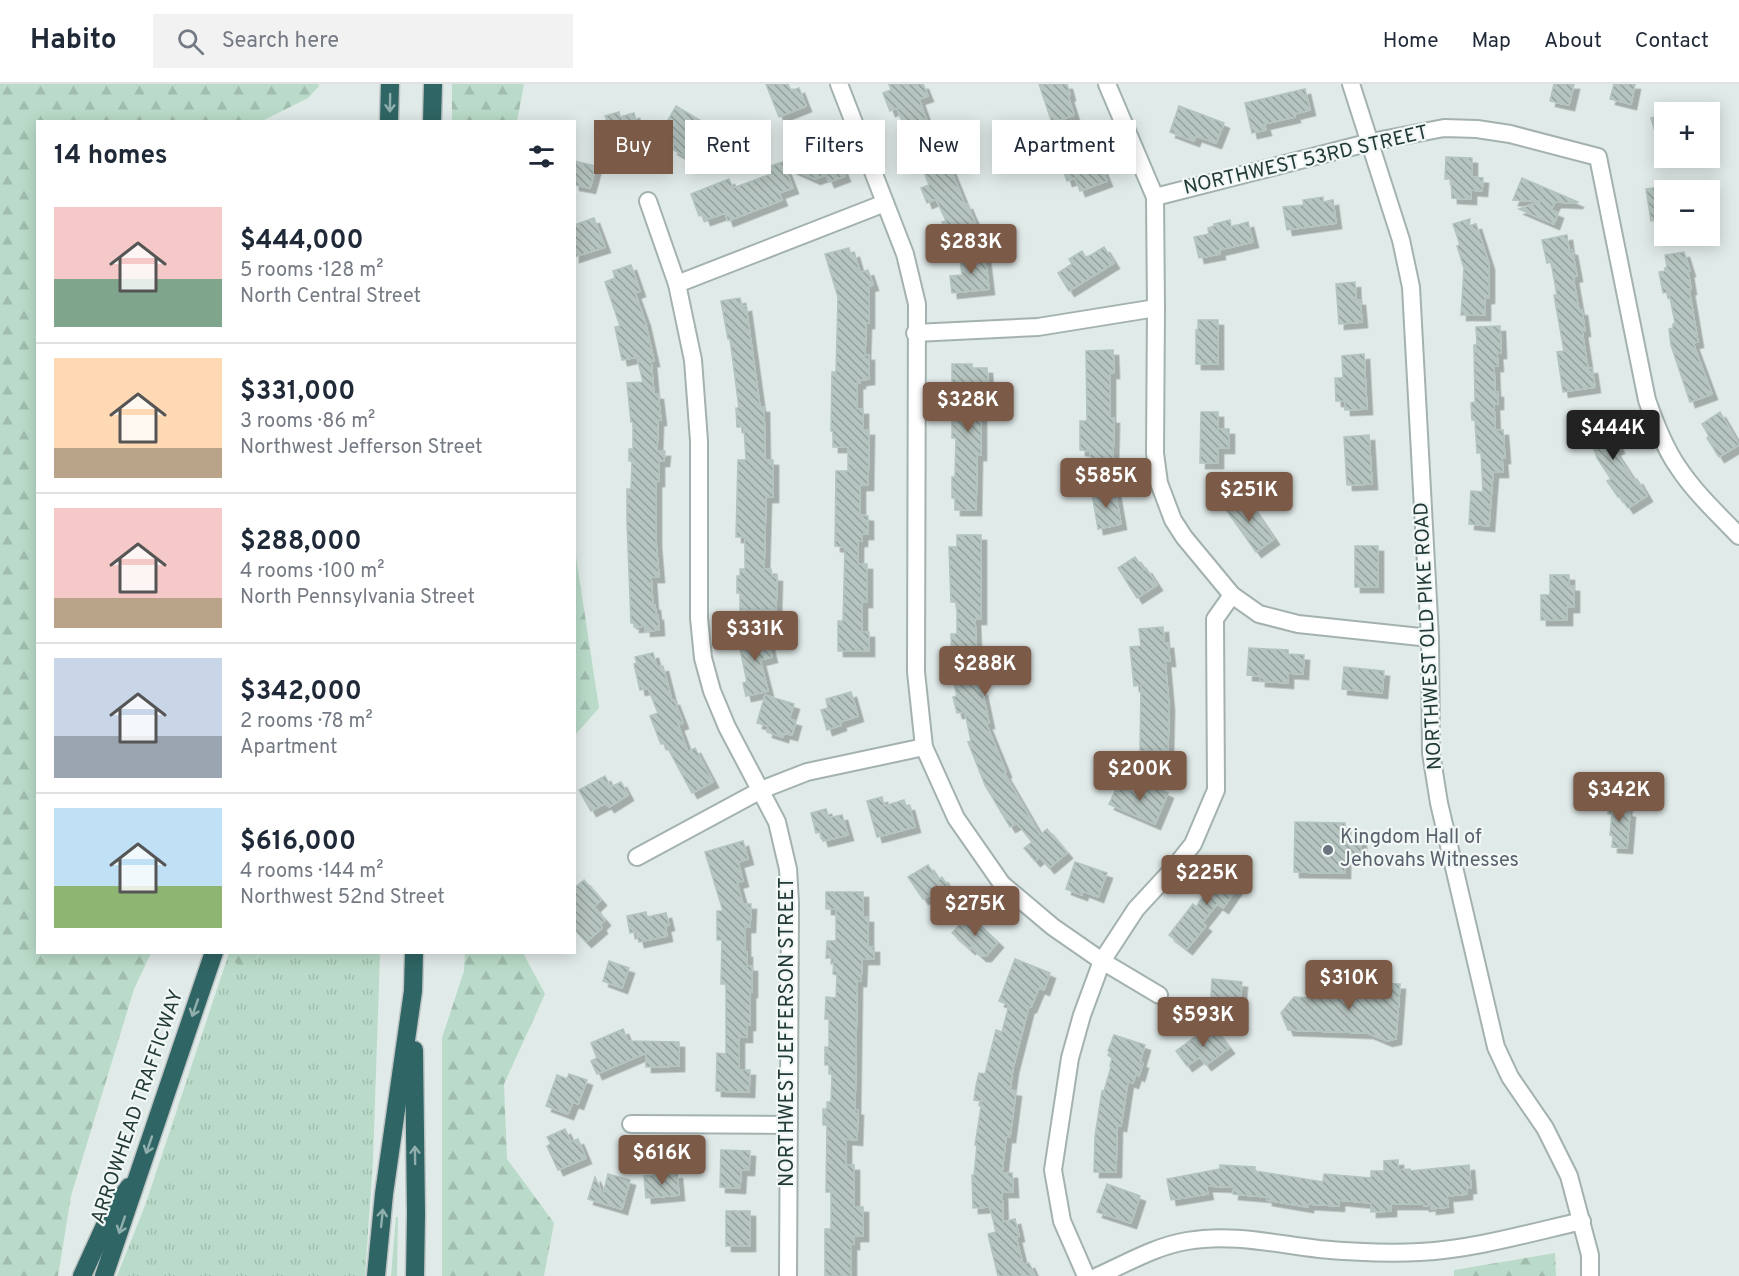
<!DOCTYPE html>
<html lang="en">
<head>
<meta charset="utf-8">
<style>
	body { margin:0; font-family:Overpass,sans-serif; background:#f2f2f3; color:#1f2937; height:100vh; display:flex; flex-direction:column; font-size:22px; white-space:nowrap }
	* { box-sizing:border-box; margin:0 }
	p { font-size:20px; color:#747a83 }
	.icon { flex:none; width:33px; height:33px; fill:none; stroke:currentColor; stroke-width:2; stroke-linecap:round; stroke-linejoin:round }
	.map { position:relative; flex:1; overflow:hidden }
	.details { position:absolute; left:36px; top:36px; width:540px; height:834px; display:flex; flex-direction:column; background:#fff; border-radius:0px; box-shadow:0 3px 15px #0003 }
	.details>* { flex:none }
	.banner { position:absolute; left:594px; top:36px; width:570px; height:54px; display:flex; gap:12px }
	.fabs { position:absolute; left:1654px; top:18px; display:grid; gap:12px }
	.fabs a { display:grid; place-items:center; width:66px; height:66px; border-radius:0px; background:#fff; box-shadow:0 3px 15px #0003; font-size:30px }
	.price { position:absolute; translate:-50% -51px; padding:0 14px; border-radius:6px; background:#7b5b48; color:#fff; font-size:20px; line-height:39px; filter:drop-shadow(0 2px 3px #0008) }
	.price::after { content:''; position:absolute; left:50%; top:36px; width:18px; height:14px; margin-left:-9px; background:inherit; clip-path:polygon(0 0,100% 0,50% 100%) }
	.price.current { background:#222; color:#fff }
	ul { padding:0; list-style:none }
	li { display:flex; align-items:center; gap:18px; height:150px; padding:0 18px }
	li+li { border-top:2px solid #e0e1e3 }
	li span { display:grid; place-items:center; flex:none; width:168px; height:120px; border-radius:0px; color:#555 }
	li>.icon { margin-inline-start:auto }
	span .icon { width:72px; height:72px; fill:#fffc; stroke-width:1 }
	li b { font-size:26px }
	h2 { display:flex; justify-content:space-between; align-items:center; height:72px; padding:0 18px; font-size:26px }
	.tag { padding:0 21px; border-radius:0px; background:#fff; box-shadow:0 3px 15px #0003; font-size:21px; line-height:54px }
	.tag.current { background:#7b5b48; color:#fff }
	header { display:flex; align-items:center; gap:36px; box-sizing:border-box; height:84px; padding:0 30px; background:#fff; border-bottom:2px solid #e0e1e3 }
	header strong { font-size:28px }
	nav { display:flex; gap:33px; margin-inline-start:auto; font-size:21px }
	.search { width:420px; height:54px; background:#f2f2f3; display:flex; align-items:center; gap:15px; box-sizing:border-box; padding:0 21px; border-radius:0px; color:#747a83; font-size:22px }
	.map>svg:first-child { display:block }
</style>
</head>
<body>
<header>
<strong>Habito</strong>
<div class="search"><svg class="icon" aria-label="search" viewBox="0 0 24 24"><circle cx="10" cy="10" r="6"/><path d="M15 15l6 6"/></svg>Search here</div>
<nav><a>Home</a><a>Map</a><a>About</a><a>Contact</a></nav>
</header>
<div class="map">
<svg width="1739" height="1192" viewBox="0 0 1739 1192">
	<defs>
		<pattern id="grass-tufts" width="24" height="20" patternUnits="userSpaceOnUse" patternTransform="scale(1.5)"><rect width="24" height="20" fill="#badbc9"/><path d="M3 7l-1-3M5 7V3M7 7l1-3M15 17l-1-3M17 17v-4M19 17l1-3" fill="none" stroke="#a0bdad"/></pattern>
		<pattern id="forest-firs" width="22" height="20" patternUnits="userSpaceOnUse" patternTransform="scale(1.5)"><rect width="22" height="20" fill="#badbc9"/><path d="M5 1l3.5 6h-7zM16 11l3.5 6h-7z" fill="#a0bdad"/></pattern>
		<pattern id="building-back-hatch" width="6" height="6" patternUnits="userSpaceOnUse" patternTransform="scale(1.5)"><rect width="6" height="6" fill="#b6c5c1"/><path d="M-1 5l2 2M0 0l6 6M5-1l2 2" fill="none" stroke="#94a19e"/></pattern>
		<filter id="shadow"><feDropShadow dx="5.5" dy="5.5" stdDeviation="0" flood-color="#0004"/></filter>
	</defs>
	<rect width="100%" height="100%" fill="#e0eae8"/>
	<g fill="url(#grass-tufts)">
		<path d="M229,869H237L233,876L257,873L260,869H380L373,1077L365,1192H117L146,1119Z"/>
		<path d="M396,1133H398L397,1192H391Z"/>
	</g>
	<g fill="url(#forest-firs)">
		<path d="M0,0H318L319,2L308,14L262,37L38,38V868L151,869L134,905L71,1112L58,1192H0Z"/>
		<path d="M452,0H524L517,37H452Z"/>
		<path d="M575,466L599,624L575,651H574Z"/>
		<path d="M237,869V868L260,869L243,887L233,876Z"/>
		<path d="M465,869H523L545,910L504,1000L507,1075L554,1139L544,1192H442V954L464,887Z"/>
		<path d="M1555,1169L1556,1192H1454V1186Z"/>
	</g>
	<g fill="url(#building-back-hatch)" stroke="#b3c4c0" stroke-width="1.5" filter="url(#shadow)">
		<path d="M766,0H788L791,7L799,4L806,22L779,33Z"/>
		<path d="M889,0H923L928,12L919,15L931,49L941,75L953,70L957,81L950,84L965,121L967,120L979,148L945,162L938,147L945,144L942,138L946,137L936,115L927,119L921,104L929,101L918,72L911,74L908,69L902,54L907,52L897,24L890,27L883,9L891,6Z"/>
		<path d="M1039,0H1067L1070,11L1068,12L1074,31L1052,39Z"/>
		<path d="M1554,0H1574L1569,21L1550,17Z"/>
		<path d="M1614,0H1635L1631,20L1610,15Z"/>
		<path d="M1305,5L1310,26L1294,30L1295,33L1264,40L1266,46L1252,49L1245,19Z"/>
		<path d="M676,22L703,38L686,73L672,65L675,59L660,50Z"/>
		<path d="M1179,22L1224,39L1216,59L1196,52L1194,57L1170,48Z"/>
		<path d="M619,28L620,33L634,29L642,58L625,63L623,58L604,63L598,39L607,36L605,32Z"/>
		<path d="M1665,30V71H1662L1651,34Z"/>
		<path d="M825,58L827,65L833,62L845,92L829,98L826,91L815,95L784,81L793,104L779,109L782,116L728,137L725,129L705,136L703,130L699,132L691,110L729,95L733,104L768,91L765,84L794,74L792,71Z"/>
		<path d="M1080,64L1090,89L1102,85L1107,97L1080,107L1075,94L1067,97L1058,72Z"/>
		<path d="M1446,73L1472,74V93L1483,94L1482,107L1471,106V115L1452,114L1451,95H1445Z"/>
		<path d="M574,77L596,82L590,104L574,101Z"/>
		<path d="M1522,94L1578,118L1577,119L1555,118L1551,126L1558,129L1554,140L1519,125L1542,117L1513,116Z"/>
		<path d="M1665,102V135L1651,137L1646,105Z"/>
		<path d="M1323,113V118L1333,116L1336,139L1287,146L1283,123L1304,121L1303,116Z"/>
		<path d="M594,134L605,163L574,173V141Z"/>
		<path d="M1470,135L1469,142L1476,140L1489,180V214H1485V231H1461L1464,184L1457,162L1460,161L1453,140Z"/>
		<path d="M1230,136L1231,143L1248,138L1253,158L1219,166L1220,170L1199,174L1194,153L1209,150L1208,144L1214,142V140Z"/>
		<path d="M1567,151L1569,166H1572L1577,192L1573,193L1579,227L1582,226L1585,247H1582L1588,285L1592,284L1595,303L1563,308L1557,268L1564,267L1554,211H1557L1551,178L1547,179L1542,156Z"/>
		<path d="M1104,163L1114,179L1069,207L1058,189L1072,180L1069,175L1082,167L1086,174Z"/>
		<path d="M849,164L850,169L854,168L860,189L868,186L873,201L869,202V239H866L865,271H869V295L860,296V299H857V325H863V346H869L868,401H860V431L868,432V450H862V457H858V480H867V518H862V548H869V567H838V537H843L845,463L835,462L836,387H848V363H833V347H831L832,288H836L838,213L825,170Z"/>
		<path d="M1684,168L1690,187H1688L1691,205H1689L1698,258L1693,259L1712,310L1690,318L1671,261L1669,245L1673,244V240L1675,239L1669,208L1663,209L1659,188L1665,187V184L1667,183L1665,171Z"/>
		<path d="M985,171L989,205L952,209L950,192L962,191L960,174Z"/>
		<path d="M631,181L640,207L635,209L645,237L654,277H651L654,310H658L661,336H658L657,367H665L664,377H659V397H656V458L659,493H651L653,521H655L656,531H658L659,546L645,547V542L634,543V539H631L627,438V405H631L632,377H629V365H633V338H631L627,299L643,298L637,273L622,276L615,243L620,242L605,198L615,194L613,187Z"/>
		<path d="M1355,198L1356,216H1360L1362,238L1339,240L1336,200Z"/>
		<path d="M740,214L742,223L746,222L760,323H764L765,376H773V413H766L764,485H771L772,492H777L776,526H740V509H737V492H740V485H745V453H736L738,376H746L744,343H737L736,324H739L730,255H728L721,217Z"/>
		<path d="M1198,236H1218V280H1196V246H1198Z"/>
		<path d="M1500,242L1501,269H1497L1498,282H1494L1495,308H1498V320H1494L1495,346H1503L1505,374H1502L1503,388H1493L1489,442L1469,440L1471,407L1483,408L1481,369H1477L1475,336H1472L1471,319L1475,318L1474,261H1477L1476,243Z"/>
		<path d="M1113,266L1114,289H1110V334H1114L1113,375H1110V385L1090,384V367L1080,366V337H1087L1086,267Z"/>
		<path d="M1364,270L1367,325L1345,326V317H1336L1335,294H1343L1342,272Z"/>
		<path d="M952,280H972V284H987L989,312H986V322H981V371H977L976,426H955V414H952V393H955L956,354H952V336H963V312H959V299H952Z"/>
		<path d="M1201,328H1218V345H1229V364H1218V379H1200Z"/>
		<path d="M1603,328L1608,342L1611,341L1619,364L1614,366L1634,397L1637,395L1647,412L1628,424L1620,412L1618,413L1607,397L1611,395L1597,374L1587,345L1585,334Z"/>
		<path d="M1720,328L1739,361L1719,373L1707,354L1709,352L1702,340Z"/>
		<path d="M1369,351L1372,400L1347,401L1344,353Z"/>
		<path d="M1115,406L1121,440L1098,445L1092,410Z"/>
		<path d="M1243,410L1274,455L1256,468L1224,423Z"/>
		<path d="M957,451H981V535H975L978,606H982L989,639H986L1006,688L1004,689L1040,751L1047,745L1067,769L1049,784L1040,773L1035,777L1024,764L1032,758L1017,739L1010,743L985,701L968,658L971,657L965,628L957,629L953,613L957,612L952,591L951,550H957V518H951L949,463H957Z"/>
		<rect x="1355" y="462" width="23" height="41"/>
		<path d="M1135,473L1144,486L1146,484L1157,501L1137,514L1118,484Z"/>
		<path d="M1550,491H1569V502H1574V523H1567V536H1541V511H1550Z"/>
		<path d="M1163,543L1164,559H1168L1170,577H1165L1169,621L1168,667H1140L1141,601L1134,602L1130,563L1141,562L1139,545Z"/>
		<path d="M765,545L772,573L760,576L768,607L746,612L743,599L747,598L740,565L747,564L744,550Z"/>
		<path d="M1249,564L1288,566V570L1304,571L1303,590L1288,589V599L1260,597V592L1247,591Z"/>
		<path d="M653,569L657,583L663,582L672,617L674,616L683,639L678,641L688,668L695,664L713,698L692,709L665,659L661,660L650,632L658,629L648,604L640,606L634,580L637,579L635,573Z"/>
		<path d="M1344,583L1384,587L1382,609L1342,605Z"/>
		<path d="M851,608L858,632L840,638L841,641L827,646L821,626L828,624L826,615Z"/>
		<path d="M765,611L794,620L789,635L796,637L792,651L784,649L783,653L767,648L768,642L757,639Z"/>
		<path d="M605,692L611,703L621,698L628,711L609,723L606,719L591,727L579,706Z"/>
		<path d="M1145,699L1168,709L1155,740L1109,720L1118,701L1140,711Z"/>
		<path d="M882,713L884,722L904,716L906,722L909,721L915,743L877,753L867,717Z"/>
		<path d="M1609,716L1627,717L1626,727L1630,728L1627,764L1612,763L1613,752L1610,751L1612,730H1608Z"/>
		<path d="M826,725L829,734L842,731L848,751L823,757L820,748L816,749L811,729Z"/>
		<path d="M1295,738L1345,739V756H1361V776L1345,775V789L1294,788Z"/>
		<path d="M743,757L748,775L738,778L743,797L737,799L743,820H751L750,843H745V868H747V882H752V908H750V941H747V953H739V986H750L749,1008L716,1007L717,969L726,970V900H721L722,856H717V827H723L705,768Z"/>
		<path d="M1075,778L1107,789L1098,813L1083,807L1082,811L1066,805Z"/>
		<path d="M1225,780L1244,794L1223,824L1217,820L1202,839L1206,842L1187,865L1169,851L1193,820L1196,823Z"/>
		<path d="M928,781L938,796L942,793L951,807L935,818L930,811L923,815L908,793Z"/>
		<path d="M584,796L601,816L594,823L605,836L600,841L602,844L586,858L574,845V804Z"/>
		<path d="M826,808H863V833H868V863H874V875H862L861,897H857L855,1026H858L857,1056L846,1055V1081H854V1123H863V1152H854V1160H851V1192H825V1145H831V1108H826L827,1041H823V1025H827V1018H831L832,990H829V981H825V963H829V935H825L826,913L836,914L837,891L833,890L834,874H826L827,857H836V825H826Z"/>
		<path d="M646,828L647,833L666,829L669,841L665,842L667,852L639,858L636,847L630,849L627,832Z"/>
		<path d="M969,831L998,858L986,872H981L971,863L970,865L952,849Z"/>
		<path d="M1015,875L1050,889L1044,906L1039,904L1031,923L1029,922L1013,984L1010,1006L1016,1007L1010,1053H1006L1002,1089H1012L1013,1108H1002L1003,1138L1015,1135L1019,1152L1016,1153L1023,1181L1029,1179L1035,1192H998L988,1150L996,1148L990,1123L973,1124L972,1091H974L977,1061H975L982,1017L974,1016L976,1002L979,989L985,990L996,946L1002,948L1009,921L999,917Z"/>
		<path d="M609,877L629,884L622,904L603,897Z"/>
		<path d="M1212,895L1242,898L1239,932L1216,930L1218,913H1211Z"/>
		<path d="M1338,898L1400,900L1396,955L1387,957L1368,949L1288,946L1281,929L1294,913L1332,915Z"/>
		<path d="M1213,943L1229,964L1206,981L1200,973L1187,982L1176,967L1195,953L1197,955Z"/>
		<path d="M623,945L628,957L679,958V982L646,983V969L597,990L591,977L597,974L591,959Z"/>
		<path d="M1114,951L1145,961L1140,978L1143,979L1139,992L1136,990L1133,999L1128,997L1121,1042L1117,1041L1116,1088H1094L1095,1052L1102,1007H1104L1111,983L1110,982L1112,974L1108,971L1110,968L1108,967Z"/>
		<path d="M569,990L587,996L578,1020L573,1018L568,1030L546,1022L557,991L567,995Z"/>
		<path d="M565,1045L571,1058L578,1055L586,1074L558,1086L547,1062L551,1060L547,1053Z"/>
		<path d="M721,1066L750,1067L749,1086H741L740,1104L720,1103Z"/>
		<path d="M1398,1076V1086L1410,1085V1087L1469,1081L1471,1104H1467V1110L1447,1112L1448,1123L1431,1125V1121L1424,1122V1120H1391V1127L1371,1128V1119L1339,1116V1122L1308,1120V1123L1267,1116V1113L1233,1110L1234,1103L1206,1102L1208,1110L1171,1116L1167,1095L1220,1085V1081L1255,1083V1087L1323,1098L1324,1090L1371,1094V1087H1384V1077Z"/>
		<path d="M677,1089L679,1111L646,1114L644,1092Z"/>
		<path d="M608,1090L630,1096L622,1125L588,1115L595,1093L603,1111Z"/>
		<path d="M1107,1100L1140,1112L1131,1139L1097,1128Z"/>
		<rect x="726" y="1127" width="24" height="35"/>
	</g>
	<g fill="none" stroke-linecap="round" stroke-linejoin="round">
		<g stroke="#a3b2b0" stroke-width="20">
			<g id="minor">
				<path d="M839,0L905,170L917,220L916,588L924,663L956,734L1002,800L1053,843L1102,877L1159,911"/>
				<path d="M1107,0L1155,113L1156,224L1155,369L1159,399L1173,436L1184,453L1232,511L1259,530L1298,540L1430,554"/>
				<path d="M1351,0L1401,156L1411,203L1430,554L1431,669L1439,719L1496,963L1510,993L1545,1044L1569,1092L1590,1171V1192"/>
				<path d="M1155,113L1371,58L1444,44L1477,45L1510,50L1598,73L1647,316C1655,339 1664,363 1678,383C1695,409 1718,430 1739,452"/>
				<path d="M648,117L677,200L693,276L699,357V534L703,574L712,607L727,643L777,738L788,785L790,819L788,1192"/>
				<path d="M677,200L885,119"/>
				<path d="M915,249L1038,243L1156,224"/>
				<path d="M637,773L761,706L807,688L924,663"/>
				<path d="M631,1040L789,1041"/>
				<path d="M1086,1192L1062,1137L1053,1086L1070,974L1082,931L1102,877L1136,825L1173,785L1193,760L1216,706L1215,535L1232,511"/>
				<path d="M1098,1192C1127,1179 1156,1162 1187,1157C1232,1149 1275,1160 1319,1165C1352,1168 1387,1170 1420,1168C1475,1165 1529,1149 1582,1137"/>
			</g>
		</g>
		<g stroke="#bdc4c3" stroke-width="21">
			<g id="highway">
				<path d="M389,38L390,0"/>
				<path d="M432,38L433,0"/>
				<path d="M414,966L416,1130L415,1192"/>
				<path d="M82,1192L112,1126L129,1103"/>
				<path d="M104,1192L214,868"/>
				<path d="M376,1192L384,1110L413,907L414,868"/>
			</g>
		</g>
		<use href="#minor" stroke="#fff" stroke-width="16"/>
		<use href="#highway" stroke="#2f6564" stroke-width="18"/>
	</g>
	<defs><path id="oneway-shaft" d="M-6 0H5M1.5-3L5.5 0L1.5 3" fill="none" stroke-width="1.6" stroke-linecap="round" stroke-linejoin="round" transform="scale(1.5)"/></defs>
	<g stroke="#90aeac">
		<use href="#oneway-shaft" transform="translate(390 19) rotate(91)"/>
		<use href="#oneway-shaft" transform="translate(195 924) rotate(109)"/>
		<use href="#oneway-shaft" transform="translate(149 1061) rotate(109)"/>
		<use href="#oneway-shaft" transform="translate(415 1071) rotate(-91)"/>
		<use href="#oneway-shaft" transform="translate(382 1134) rotate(-84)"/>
		<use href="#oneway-shaft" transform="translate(122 1141) rotate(109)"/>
	</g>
	<circle fill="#6b7280" stroke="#f1f7f5" stroke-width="2" cx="1328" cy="766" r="6"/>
	<g text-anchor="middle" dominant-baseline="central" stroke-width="4.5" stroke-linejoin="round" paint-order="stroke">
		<g font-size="20" fill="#223a38" stroke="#f1f7f5">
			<text transform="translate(1306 77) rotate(-13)">NORTHWEST 53RD STREET</text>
			<text transform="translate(1429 552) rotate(-93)">NORTHWEST OLD PIKE ROAD</text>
			<text transform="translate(788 948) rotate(-90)">NORTHWEST JEFFERSON STREET</text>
			<text transform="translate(138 1023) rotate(-71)">ARROWHEAD TRAFFICWAY</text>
		</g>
		<g font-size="20" fill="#5b616d" stroke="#f1f7f5" text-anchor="start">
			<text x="1340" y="754">Kingdom Hall of<tspan x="1340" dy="23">Jehovahs Witnesses</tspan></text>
		</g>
	</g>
</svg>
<div class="fabs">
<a>+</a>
<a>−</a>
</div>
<b class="price" style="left:971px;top:191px">$283K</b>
<b class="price" style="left:968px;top:349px">$328K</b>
<b class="price current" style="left:1613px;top:377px">$444K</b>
<b class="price" style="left:1106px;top:425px">$585K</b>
<b class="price" style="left:1249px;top:439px">$251K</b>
<b class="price" style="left:755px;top:578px">$331K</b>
<b class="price" style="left:985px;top:613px">$288K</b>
<b class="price" style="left:1140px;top:718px">$200K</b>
<b class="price" style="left:1619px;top:739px">$342K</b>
<b class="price" style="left:1207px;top:822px">$225K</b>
<b class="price" style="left:975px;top:853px">$275K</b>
<b class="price" style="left:1349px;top:927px">$310K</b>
<b class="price" style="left:1203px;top:964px">$593K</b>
<b class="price" style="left:662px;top:1102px">$616K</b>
<div class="banner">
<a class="tag current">Buy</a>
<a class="tag">Rent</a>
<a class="tag">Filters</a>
<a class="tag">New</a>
<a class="tag">Apartment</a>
</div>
<section class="details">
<h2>14 homes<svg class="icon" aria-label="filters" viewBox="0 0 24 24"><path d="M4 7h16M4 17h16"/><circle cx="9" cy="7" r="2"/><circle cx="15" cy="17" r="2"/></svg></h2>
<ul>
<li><span style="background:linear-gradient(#f6c9c9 60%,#7fa58c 0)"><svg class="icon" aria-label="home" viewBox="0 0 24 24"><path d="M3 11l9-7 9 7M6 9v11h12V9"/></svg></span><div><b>$444,000</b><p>5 rooms · 128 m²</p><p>North Central Street</p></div></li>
<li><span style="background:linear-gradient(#ffd9b3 75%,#b9a48a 0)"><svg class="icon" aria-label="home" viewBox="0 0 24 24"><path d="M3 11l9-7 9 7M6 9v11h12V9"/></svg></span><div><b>$331,000</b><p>3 rooms · 86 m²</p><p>Northwest Jefferson Street</p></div></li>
<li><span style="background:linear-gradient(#f6c9c9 75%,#b9a48a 0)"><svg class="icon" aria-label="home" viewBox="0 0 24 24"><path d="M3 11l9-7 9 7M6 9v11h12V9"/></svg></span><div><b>$288,000</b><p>4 rooms · 100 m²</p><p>North Pennsylvania Street</p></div></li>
<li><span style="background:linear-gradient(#c9d6e8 65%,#9aa5b1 0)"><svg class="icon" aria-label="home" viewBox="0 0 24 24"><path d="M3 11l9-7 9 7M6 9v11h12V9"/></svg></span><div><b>$342,000</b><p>2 rooms · 78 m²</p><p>Apartment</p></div></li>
<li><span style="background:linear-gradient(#bfe0f5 65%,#8fb573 0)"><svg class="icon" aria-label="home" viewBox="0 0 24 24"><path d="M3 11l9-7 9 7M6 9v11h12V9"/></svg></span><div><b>$616,000</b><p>4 rooms · 144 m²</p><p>Northwest 52nd Street</p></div></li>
</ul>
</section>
</div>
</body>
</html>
